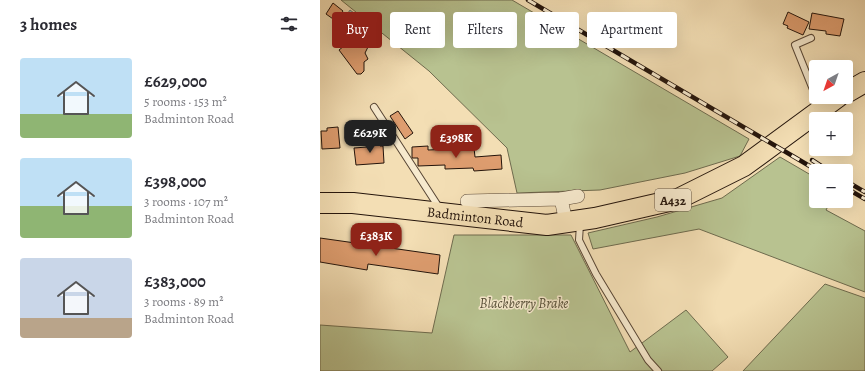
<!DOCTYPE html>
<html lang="en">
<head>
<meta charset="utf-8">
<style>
	body { margin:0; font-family:Alegreya,serif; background:#f7f7f7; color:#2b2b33; height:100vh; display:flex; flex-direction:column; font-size:15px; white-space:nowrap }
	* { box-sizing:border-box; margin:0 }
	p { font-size:13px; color:#7c7c81 }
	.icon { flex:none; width:22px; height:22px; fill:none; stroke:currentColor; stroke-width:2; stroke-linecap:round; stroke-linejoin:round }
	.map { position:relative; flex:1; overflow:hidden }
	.drawer { display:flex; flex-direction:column; background:#fff; width:320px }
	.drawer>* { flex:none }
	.guide { position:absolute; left:12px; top:12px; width:380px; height:36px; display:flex; gap:8px }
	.needle { width:26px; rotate:220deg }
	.fabs { position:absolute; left:489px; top:60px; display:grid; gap:8px }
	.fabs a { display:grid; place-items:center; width:44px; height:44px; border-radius:4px; background:#fff; box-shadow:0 4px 16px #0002; font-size:20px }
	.price { position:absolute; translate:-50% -34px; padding:0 9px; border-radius:8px; background:#8f2418; color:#fff; font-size:13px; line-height:26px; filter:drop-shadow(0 1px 2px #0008) }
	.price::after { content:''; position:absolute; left:50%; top:24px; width:12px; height:9px; margin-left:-6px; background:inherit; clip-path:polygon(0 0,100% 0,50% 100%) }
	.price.selected { background:#222; color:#fff }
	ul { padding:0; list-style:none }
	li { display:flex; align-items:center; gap:12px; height:100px; padding:0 20px }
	li span { display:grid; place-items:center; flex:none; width:112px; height:80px; border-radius:4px; color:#555 }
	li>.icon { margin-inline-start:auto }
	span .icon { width:48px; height:48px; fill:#fffc; stroke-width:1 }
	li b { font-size:17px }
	h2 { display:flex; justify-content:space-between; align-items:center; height:48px; padding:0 20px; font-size:17px }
	.tag { padding:0 14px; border-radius:4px; background:#fff; box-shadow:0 4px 16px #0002; font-size:14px; line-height:36px }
	.tag.selected { background:#8f2418; color:#fff }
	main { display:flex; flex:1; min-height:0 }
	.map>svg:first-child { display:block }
</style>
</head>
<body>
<main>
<section class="drawer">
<h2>3 homes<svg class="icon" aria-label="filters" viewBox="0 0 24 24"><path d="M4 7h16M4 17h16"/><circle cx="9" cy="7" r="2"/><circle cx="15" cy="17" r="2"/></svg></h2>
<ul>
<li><span style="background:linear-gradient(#bfe0f5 70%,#8fb573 0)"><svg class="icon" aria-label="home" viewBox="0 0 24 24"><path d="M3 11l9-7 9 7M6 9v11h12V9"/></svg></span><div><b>£629,000</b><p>5 rooms · 153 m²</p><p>Badminton Road</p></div></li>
<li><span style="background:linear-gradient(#bfe0f5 60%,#8fb573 0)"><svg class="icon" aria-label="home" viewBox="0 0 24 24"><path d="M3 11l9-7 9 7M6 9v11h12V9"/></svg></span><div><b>£398,000</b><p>3 rooms · 107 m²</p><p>Badminton Road</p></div></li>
<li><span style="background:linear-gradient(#c9d6e8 75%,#b9a48a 0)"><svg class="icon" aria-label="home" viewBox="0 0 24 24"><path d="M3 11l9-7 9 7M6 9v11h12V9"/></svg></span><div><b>£383,000</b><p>3 rooms · 89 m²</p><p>Badminton Road</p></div></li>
</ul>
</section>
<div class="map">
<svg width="545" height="371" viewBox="0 0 545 371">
	<rect width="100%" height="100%" fill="#f3deb4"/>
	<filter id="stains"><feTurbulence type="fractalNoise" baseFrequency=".005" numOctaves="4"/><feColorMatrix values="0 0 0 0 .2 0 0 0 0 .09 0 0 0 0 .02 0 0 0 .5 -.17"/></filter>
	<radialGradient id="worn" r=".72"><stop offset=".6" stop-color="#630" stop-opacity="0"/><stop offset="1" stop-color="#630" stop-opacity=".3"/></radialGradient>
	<g fill="#b8c290" stroke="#6e6b4e">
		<path d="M21,0H192L429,139L420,156L365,173L280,190L197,193L187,148L109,71Z"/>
		<path d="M460,157L496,178V201H511L506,210L545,231V292L379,229L273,249L268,233L337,217L402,198Z"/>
		<path d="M134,235H251L310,352L366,310L408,357L392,371H0V325L112,333Z"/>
		<path d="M505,284L545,298V371H423Z"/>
	</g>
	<path fill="#9bbcaf" stroke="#6b796d" d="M30,10L38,16L26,31L22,30L19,26Z"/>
	<g fill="#de9d6f" stroke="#24140b">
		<path d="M13,3L23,11L16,21L6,14Z"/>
		<path d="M468,12L489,22L483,35L467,28L468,26L463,24Z"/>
		<path d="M492,13L524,19L520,36L506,34V31L489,29Z"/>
		<path d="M38,32L51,41L45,53L48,59L44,62V71L41,74H37L19,50L33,39Z"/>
		<path d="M78,111L93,133L85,139L70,116Z"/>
		<path d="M18,127L20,148L2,149L1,131H7V128Z"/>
		<path d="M59,141L60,146H63L64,163L36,165L34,148L47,147V142Z"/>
		<path d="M108,146V150L154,148L155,157L181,155L182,169L154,171L153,168L125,169V165L98,166V158H92V147Z"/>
		<path d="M0,238L120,255L118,274L48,264L47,270L0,262Z"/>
	</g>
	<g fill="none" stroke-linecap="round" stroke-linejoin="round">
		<g stroke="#584635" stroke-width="8">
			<g id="service">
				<path d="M491,38L475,45L500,107"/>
				<path d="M54,107L120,209"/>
				<path d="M260,224L259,240L276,274L328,360L338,371"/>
			</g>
		</g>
		<g stroke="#584635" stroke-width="14">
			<g id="minor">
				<path d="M241,199L258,196"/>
				<path d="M147,201L241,199L246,222"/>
			</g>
		</g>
		<g stroke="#24140b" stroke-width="22">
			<g id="primary">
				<path d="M526,93L545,82"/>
				<path id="s1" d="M0,203H33L227,225L275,218L358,199L424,166L518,97"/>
			</g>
		</g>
		<use href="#service" stroke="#f7eace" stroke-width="6"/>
		<use href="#minor" stroke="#f7eace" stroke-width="13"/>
		<use href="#primary" stroke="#f3deb4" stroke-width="20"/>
		<g stroke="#24140b" stroke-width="4.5">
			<g id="rail">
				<path d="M208,0L498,171"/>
				<path d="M492,160L509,171"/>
				<path d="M526,181L545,192"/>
				<path d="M526,188L545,199"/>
			</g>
		</g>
		<use href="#rail" stroke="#f7eace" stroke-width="3" stroke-dasharray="9" stroke-linecap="butt"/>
	</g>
	<g text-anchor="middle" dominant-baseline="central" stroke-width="3" stroke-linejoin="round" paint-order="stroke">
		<rect fill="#f7eace" stroke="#635446" stroke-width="1" x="335" y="189" width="36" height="22" rx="3"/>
		<g font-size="13" font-weight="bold" fill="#24140b">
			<text x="353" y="200">A432</text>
		</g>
		<g font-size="14" fill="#24140b" stroke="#f7eace">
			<text stroke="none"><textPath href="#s1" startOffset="156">Badminton Road</textPath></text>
		</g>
		<g font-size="14" font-style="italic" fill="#58513a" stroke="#f7eace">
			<text x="204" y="303">Blackberry Brake</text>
		</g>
	</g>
	<rect width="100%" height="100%" filter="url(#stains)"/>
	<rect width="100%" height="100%" fill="url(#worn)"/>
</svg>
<div class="fabs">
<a><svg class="needle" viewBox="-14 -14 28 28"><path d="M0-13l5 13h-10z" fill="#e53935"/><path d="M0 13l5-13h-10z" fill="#7c7c81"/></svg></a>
<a>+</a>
<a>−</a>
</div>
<b class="price selected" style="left:50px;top:154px">£629K</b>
<b class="price" style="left:136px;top:159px">£398K</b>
<b class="price" style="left:56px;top:257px">£383K</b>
<div class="guide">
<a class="tag selected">Buy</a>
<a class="tag">Rent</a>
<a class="tag">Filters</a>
<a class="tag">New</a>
<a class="tag">Apartment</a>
</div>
</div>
</main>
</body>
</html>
